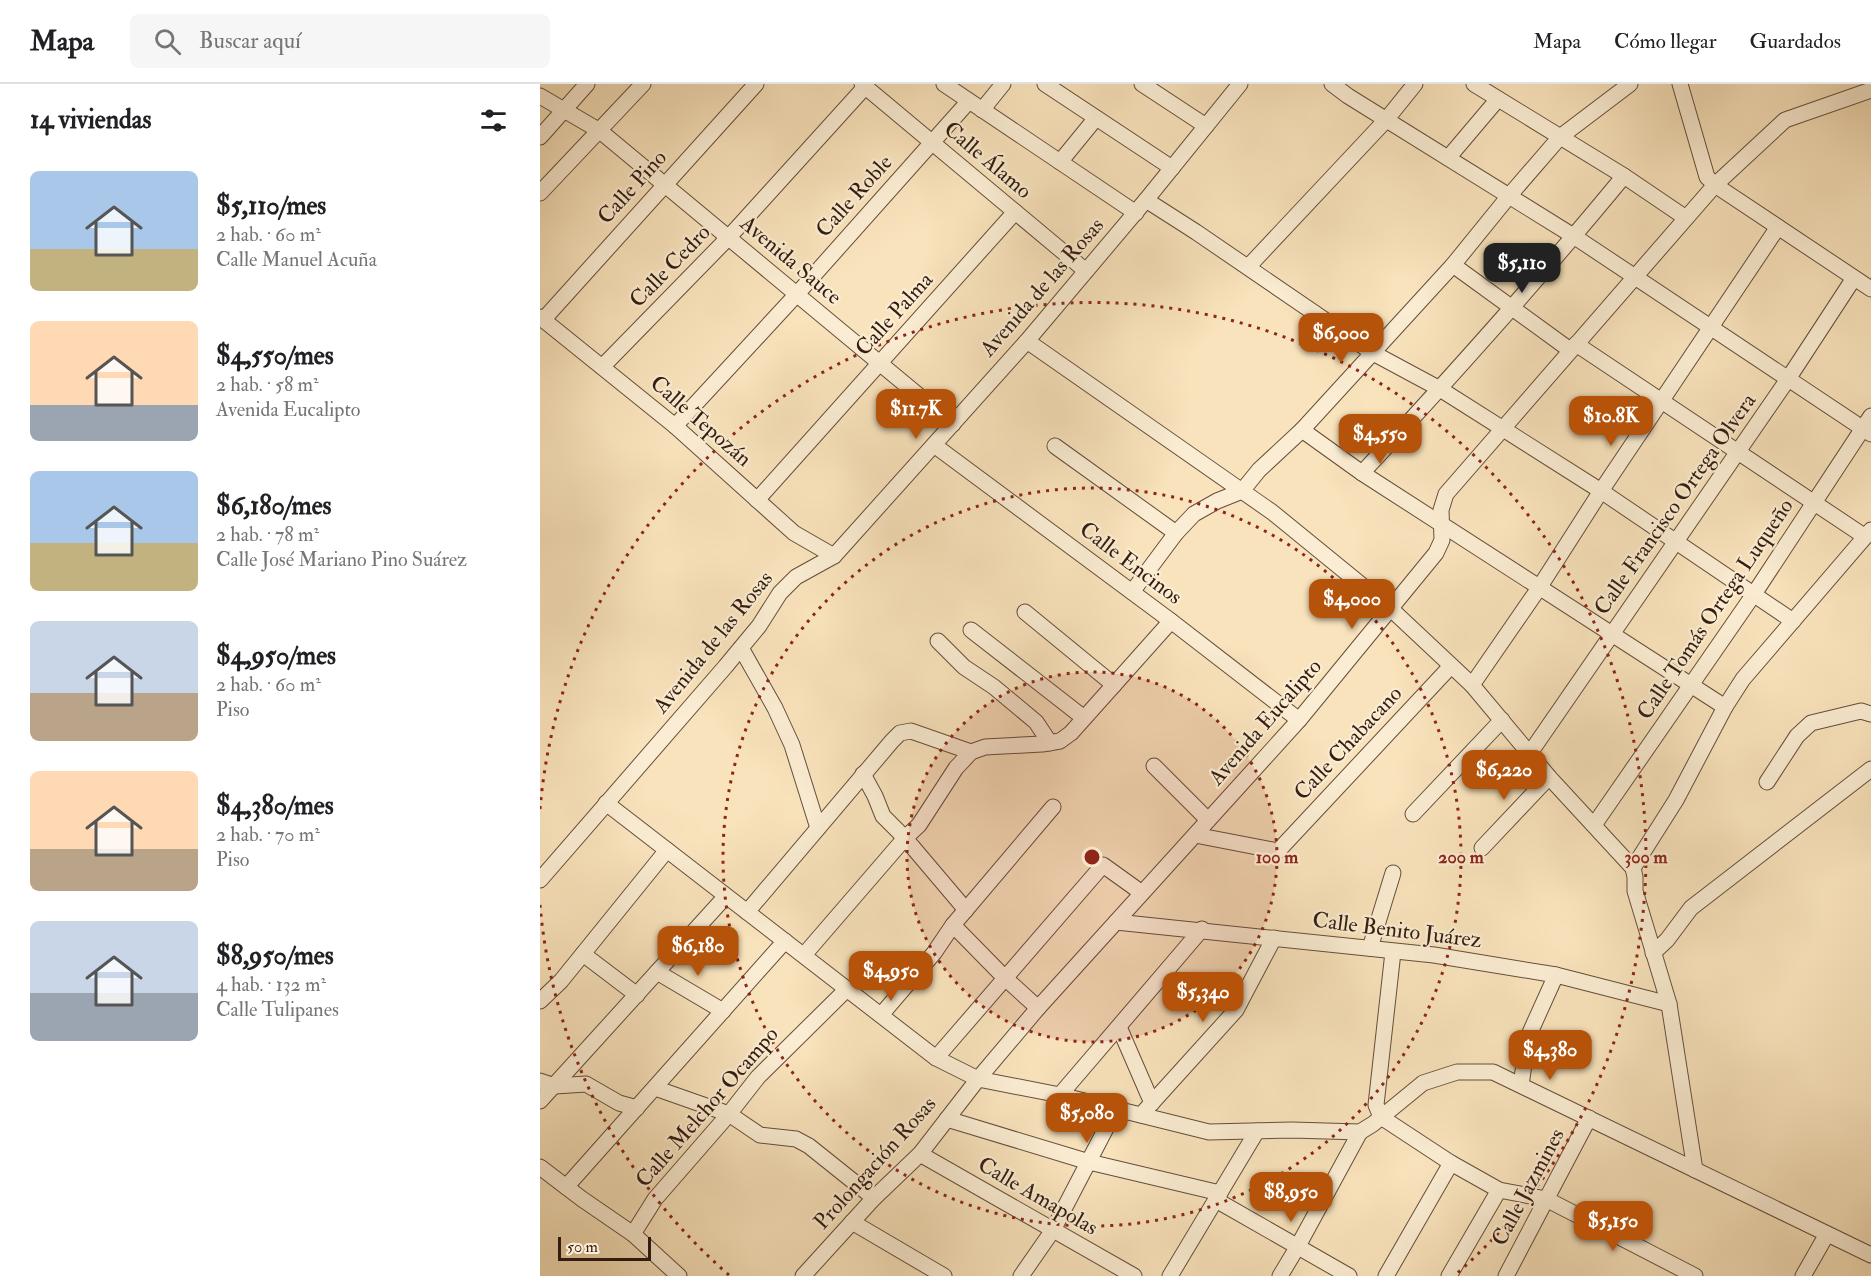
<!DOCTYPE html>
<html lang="es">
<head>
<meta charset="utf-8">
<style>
	body { margin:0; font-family:"IM FELL Double Pica",serif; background:#f6f6f6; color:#202124; height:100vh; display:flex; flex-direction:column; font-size:22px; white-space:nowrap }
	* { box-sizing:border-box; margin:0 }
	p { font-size:20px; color:#757577 }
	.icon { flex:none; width:33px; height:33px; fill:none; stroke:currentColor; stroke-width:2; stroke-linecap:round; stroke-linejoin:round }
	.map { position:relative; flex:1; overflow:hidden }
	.side { display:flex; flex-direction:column; background:#fff; width:540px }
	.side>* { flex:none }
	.scale { position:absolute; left:18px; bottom:15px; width:93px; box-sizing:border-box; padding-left:6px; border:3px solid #331c10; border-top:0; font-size:16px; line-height:21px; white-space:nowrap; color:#331c10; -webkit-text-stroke:4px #fbedd3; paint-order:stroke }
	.price { position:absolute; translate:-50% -51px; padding:0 14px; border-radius:12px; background:#b45309; color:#fff; font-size:20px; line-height:39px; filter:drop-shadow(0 2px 3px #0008) }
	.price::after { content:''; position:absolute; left:50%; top:36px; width:18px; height:14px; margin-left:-9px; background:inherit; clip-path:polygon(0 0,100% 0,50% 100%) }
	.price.current { background:#222; color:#fff }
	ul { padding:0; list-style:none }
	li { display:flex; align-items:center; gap:18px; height:150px; padding:0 30px }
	li span { display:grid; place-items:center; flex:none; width:168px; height:120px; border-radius:9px; color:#555 }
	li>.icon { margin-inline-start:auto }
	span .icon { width:72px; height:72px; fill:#fffc; stroke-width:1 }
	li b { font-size:26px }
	h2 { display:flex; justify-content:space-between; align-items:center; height:72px; padding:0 30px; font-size:26px }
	header { display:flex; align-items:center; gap:36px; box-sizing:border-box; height:84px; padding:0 30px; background:#fff; border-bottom:2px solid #e0e0e0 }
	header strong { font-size:28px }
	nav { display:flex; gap:33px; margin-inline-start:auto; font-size:21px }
	.search { width:420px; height:54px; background:#f6f6f6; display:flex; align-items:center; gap:15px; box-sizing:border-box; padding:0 21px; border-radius:9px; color:#757577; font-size:22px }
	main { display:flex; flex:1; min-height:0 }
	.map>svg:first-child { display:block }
</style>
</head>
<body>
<header>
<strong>Mapa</strong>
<div class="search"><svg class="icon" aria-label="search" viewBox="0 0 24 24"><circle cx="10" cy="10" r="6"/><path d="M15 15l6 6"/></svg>Buscar aquí</div>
<nav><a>Mapa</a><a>Cómo llegar</a><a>Guardados</a></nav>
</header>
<main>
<section class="side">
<h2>14 viviendas<svg class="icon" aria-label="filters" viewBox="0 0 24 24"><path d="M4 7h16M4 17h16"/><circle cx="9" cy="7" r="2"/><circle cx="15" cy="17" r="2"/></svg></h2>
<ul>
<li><span style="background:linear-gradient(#a9c7e8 65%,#c2b280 0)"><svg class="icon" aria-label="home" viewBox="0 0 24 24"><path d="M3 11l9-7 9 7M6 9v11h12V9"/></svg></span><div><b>$5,110/mes</b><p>2 hab. · 60 m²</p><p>Calle Manuel Acuña</p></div></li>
<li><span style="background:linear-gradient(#ffd9b3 70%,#9aa5b1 0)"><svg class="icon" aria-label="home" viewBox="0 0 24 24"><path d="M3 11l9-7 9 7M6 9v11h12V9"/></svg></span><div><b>$4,550/mes</b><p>2 hab. · 58 m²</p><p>Avenida Eucalipto</p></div></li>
<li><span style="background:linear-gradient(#a9c7e8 60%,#c2b280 0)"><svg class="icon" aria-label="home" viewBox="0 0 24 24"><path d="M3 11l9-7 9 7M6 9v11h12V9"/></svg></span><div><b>$6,180/mes</b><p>2 hab. · 78 m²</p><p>Calle José Mariano Pino Suárez</p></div></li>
<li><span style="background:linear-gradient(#c9d6e8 60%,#b9a48a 0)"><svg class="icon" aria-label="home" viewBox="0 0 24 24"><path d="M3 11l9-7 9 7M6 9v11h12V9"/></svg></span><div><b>$4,950/mes</b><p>2 hab. · 60 m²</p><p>Piso</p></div></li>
<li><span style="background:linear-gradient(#ffd9b3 65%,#b9a48a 0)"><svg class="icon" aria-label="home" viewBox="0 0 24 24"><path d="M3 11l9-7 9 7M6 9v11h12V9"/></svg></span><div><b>$4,380/mes</b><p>2 hab. · 70 m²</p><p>Piso</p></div></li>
<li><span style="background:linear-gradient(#c9d6e8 60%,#9aa5b1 0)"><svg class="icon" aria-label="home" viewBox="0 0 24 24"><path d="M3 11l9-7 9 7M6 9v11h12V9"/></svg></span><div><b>$8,950/mes</b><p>4 hab. · 132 m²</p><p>Calle Tulipanes</p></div></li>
</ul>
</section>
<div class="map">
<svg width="1331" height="1192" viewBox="0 0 1331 1192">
	<rect width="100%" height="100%" fill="#f9e3bc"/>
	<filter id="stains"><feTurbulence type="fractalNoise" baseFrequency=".00333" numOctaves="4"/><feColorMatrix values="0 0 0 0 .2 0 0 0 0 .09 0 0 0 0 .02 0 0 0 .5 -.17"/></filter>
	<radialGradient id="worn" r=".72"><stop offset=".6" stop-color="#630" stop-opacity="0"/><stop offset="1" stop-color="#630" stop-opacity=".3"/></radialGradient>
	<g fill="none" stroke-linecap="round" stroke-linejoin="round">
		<g stroke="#644e3b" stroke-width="17">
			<g id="minor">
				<path d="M322,0L546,187"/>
				<path d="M404,0L596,129"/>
				<path d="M505,0L632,84"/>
				<path d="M602,0L666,42"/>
				<path d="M792,0L808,12L1035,153L1331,350"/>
				<path d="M934,0L1084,92L1146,134"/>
				<path d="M1140,0L1167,93L1175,101L1331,205"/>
				<path d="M0,12L60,47L413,340"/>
				<path d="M442,26L463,0"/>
				<path d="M0,53L47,0"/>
				<path d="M908,74L958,15"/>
				<path d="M520,78L556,34"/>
				<path d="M0,109L103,0"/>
				<path d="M606,116L656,148L833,269L900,305L1061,407L1253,537"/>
				<path d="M913,181L1030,266"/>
				<path d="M708,183L846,36L875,0"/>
				<path d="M0,233L135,342L254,449L294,472"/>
				<path d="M3,236L216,0"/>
				<path d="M487,257L732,428L851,525L932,601L1009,693L1093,784L1095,793V807L1129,920L1155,1086"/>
				<path d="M1036,260L1324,452"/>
				<path d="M62,283L189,153L325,3"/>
				<path d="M135,342L257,210L429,17"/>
				<path d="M762,346L822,389L1185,623"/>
				<path d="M394,361L631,537L759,636"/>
				<path d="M515,362L636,449"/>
				<path d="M822,389C912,292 1000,194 1084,92"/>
				<path d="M217,416L475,128"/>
				<path d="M592,508L636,449L654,430L677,417L702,407L719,386L762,346L913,181L969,112L1020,53L1090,0"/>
				<path d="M485,528L574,601"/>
				<path d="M431,546L544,634"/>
				<path d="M398,557L424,583L454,603L496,638L510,659"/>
				<path d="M201,564L235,624L252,661L278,744"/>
				<path d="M932,601L999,504L1061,407L1238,143"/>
				<path d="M990,669L1248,295L1314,194"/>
				<path d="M614,682L668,736"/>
				<path d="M323,690L335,712L343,732L365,754L426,826"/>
				<path d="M1227,698L1257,652L1271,639L1321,627L1331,630"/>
				<path d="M66,719L396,974L438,995L520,1011L669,1048L752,1046L820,1048L833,1040L883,999L917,988H953L1331,1171"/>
				<path d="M873,730L962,636"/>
				<path d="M1054,741L1214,510L1331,332"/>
				<path d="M655,751L738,767L911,582"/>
				<path d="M942,764L1009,693"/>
				<path d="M1093,784L1136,716L1185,623L1203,595L1331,446"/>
				<path d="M0,796L185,583L219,542L240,509L256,493L294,472L487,257L606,116L700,0"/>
				<path d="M207,828L352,657L360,649L371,647L431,668"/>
				<path d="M576,838L894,871L1016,891L1129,920"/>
				<path d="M413,841L465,894L498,924"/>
				<path d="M830,864L853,789"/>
				<path d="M853,868L836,1021L841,1033L911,1079L959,1106L1006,1115L1155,1192"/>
				<path d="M1113,869L1127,856L1151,824L1331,685"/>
				<path d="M43,870L97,911"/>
				<path d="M264,871L365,754L379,741L416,684L431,668L445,663L502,660L520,657L531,649L631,537"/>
				<path d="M117,888L183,927"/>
				<path d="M0,917L21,897L127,766"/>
				<path d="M341,931L394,869L413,841L513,723"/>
				<path d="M579,943L612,1019"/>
				<path d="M396,974L563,781L602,809"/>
				<path d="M0,997L15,1002L46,1000L79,1019L97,1024"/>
				<path d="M981,1001L988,953L1016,891"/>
				<path d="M115,1004L189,1030L220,1051L256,1055L269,1062L334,1114"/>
				<path d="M520,1011L662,845"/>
				<path d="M0,1017L186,812"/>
				<path d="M601,1031L696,926L734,854"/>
				<path d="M407,1035L549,1078L680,1109"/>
				<path d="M380,1070L594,1192"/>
				<path d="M0,1083L42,1115L93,1150L139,1192"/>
				<path d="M26,1103L245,857"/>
				<path d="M676,1116L809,1192"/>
				<path d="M312,1138L404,1192"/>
				<path d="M93,1150L115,1115L189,1030L218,993L307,905"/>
				<path d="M263,1192L334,1114L380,1070L438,995L498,924L759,636L896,469L902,456L901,426L906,410L1175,101L1245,36L1331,6"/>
				<path d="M481,1192L513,1146L576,1025"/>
				<path d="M630,1192L717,1047"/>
				<path d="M740,1192L758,1162L820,1048"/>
				<path d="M846,1192L911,1079"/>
				<path d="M909,1192L959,1106"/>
				<path d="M966,1192L1049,1034"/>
				<path d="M1263,1192L1287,1150"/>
			</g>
		</g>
		<use href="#minor" stroke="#fbedd3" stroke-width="15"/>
	</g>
	<circle cx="552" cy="773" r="185" fill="#8f2418" fill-opacity=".12"/>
	<g fill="none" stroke="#8f2418" stroke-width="3" stroke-dasharray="3 6">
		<circle cx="552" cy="773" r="185"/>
		<circle cx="552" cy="773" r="369"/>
		<path d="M189 1191A554 554 0 0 1 0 821M0 725A554 554 0 1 1 915 1191"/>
	</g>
	<g text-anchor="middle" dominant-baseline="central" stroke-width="4.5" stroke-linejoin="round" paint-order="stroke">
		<g font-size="22" fill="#331c10" stroke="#fbedd3">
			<text transform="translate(448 76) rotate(40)">Calle Álamo</text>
			<text transform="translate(92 103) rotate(-48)">Calle Pino</text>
			<text transform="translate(314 112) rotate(-48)">Calle Roble</text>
			<text transform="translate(251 176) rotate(40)">Avenida Sauce</text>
			<text transform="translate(130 182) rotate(-46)">Calle Cedro</text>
			<text transform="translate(502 203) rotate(-49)">Avenida de las Rosas</text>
			<text transform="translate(354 230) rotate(-48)">Calle Palma</text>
			<text transform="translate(161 337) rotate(41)">Calle Tepozán</text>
			<text transform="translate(1135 420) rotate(-55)">Calle Francisco Ortega Olvera</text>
			<text transform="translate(591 479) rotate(37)">Calle Encinos</text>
			<text transform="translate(1175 525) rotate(-56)">Calle Tomás Ortega Luqueño</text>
			<text transform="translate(173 558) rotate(-51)">Avenida de las Rosas</text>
			<text transform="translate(725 638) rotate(-49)">Avenida Eucalipto</text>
			<text transform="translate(808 659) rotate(-47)">Calle Chabacano</text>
			<text transform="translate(857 846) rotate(7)">Calle Benito Juárez</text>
			<text transform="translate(167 1023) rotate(-49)">Calle Melchor Ocampo</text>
			<text transform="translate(335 1079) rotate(-48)">Prolongación Rosas</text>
			<text transform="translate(988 1103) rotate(-62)">Calle Jazmines</text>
			<text transform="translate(498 1112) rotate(30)">Calle Amapolas</text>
		</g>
	</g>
	<circle cx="552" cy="773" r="9" fill="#8f2418" stroke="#fbedd3" stroke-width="3"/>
	<g font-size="18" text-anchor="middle" font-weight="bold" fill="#8f2418" stroke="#fbedd3" stroke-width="4.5" stroke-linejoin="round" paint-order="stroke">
		<text x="737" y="779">100 m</text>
		<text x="921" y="779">200 m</text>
		<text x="1106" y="779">300 m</text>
	</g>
	<rect width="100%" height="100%" filter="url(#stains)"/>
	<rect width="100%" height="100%" fill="url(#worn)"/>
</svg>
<div class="scale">50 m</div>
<b class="price current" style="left:982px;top:210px">$5,110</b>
<b class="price" style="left:801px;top:280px">$6,000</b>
<b class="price" style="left:376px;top:356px">$11.7K</b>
<b class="price" style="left:1071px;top:363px">$10.8K</b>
<b class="price" style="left:840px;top:381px">$4,550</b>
<b class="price" style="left:812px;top:546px">$4,000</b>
<b class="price" style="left:964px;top:717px">$6,220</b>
<b class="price" style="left:158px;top:893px">$6,180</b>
<b class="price" style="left:351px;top:918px">$4,950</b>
<b class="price" style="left:663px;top:939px">$5,340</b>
<b class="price" style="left:1010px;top:997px">$4,380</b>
<b class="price" style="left:547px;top:1060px">$5,080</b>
<b class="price" style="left:751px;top:1139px">$8,950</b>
<b class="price" style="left:1073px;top:1168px">$5,150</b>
</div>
</main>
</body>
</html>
